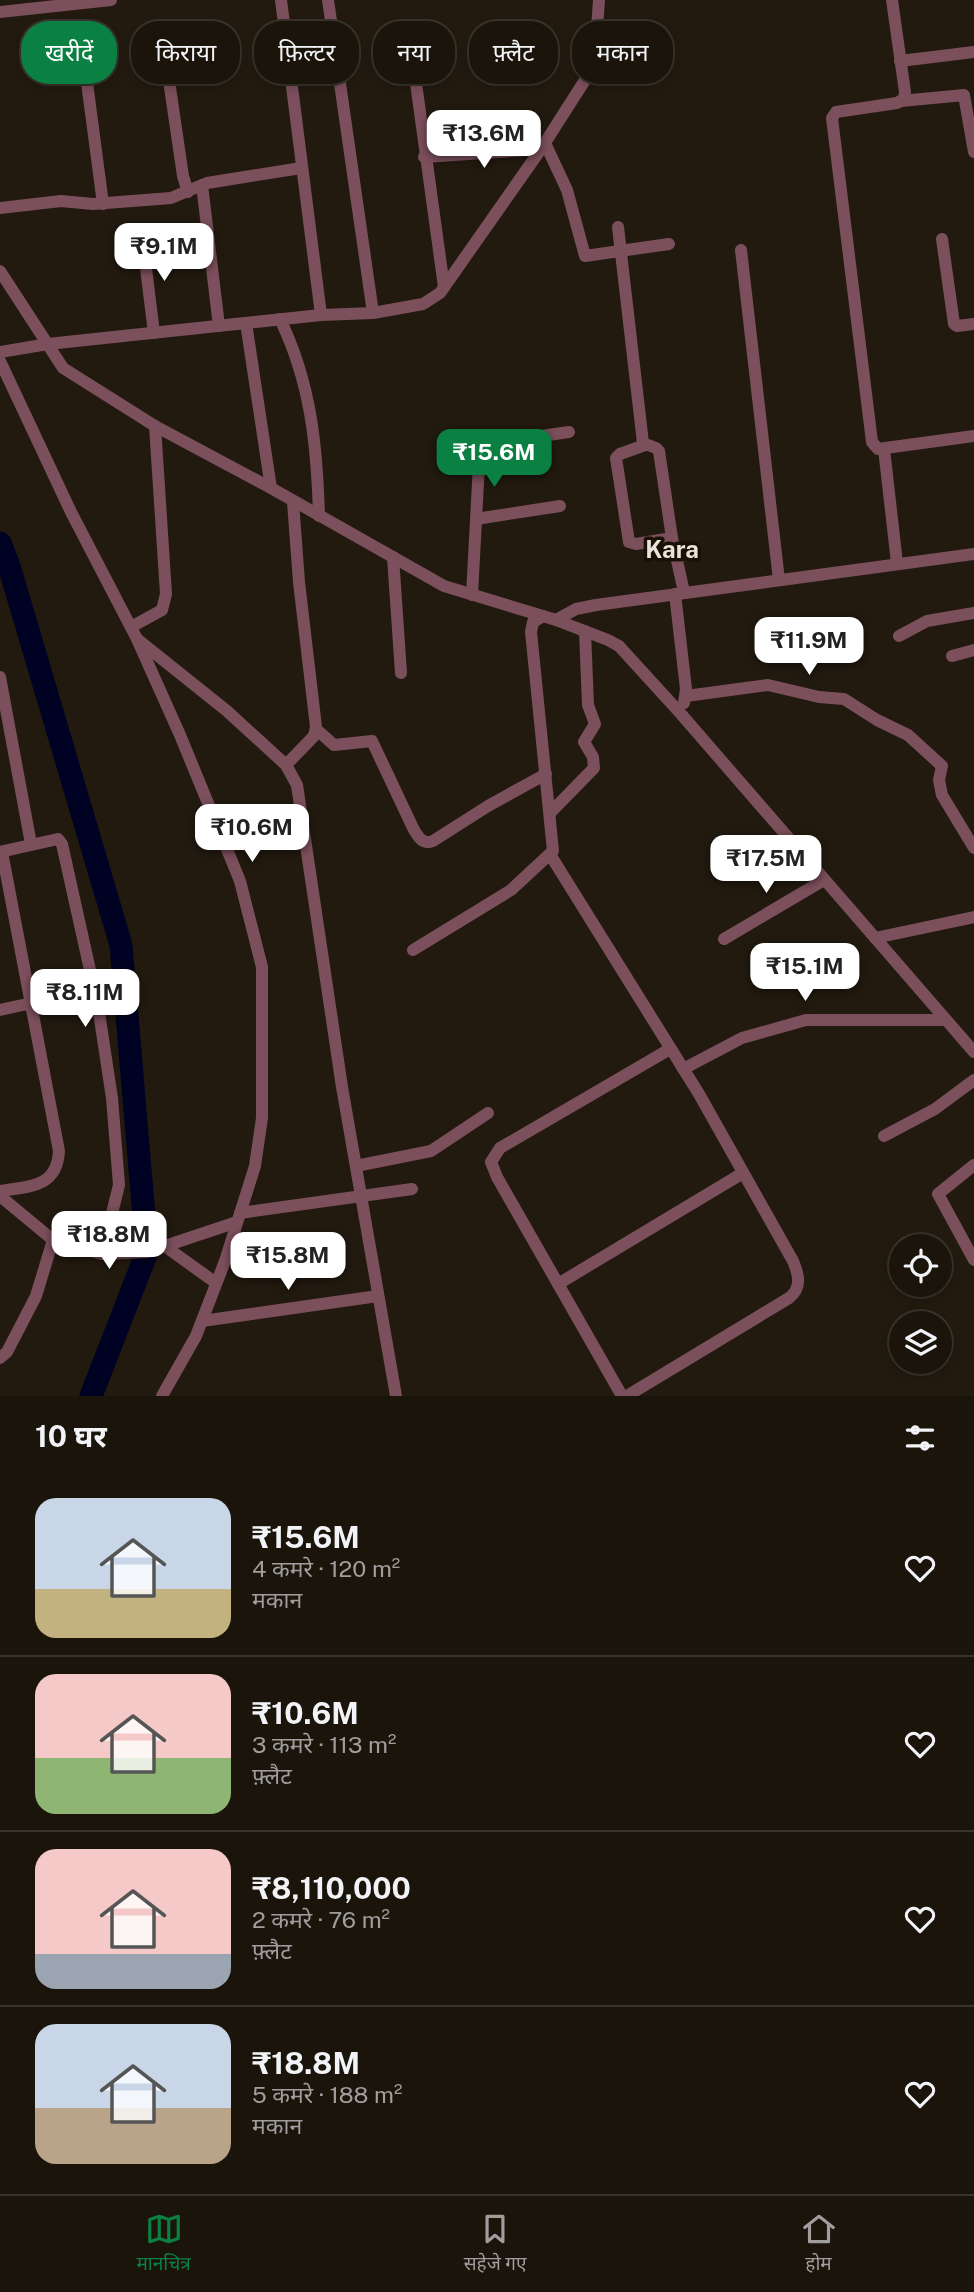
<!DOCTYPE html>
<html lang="hi">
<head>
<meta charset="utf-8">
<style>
	body { margin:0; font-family:"Public Sans","Noto Sans Devanagari",sans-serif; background:#272119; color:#f1f3f6; height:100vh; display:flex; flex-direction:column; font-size:26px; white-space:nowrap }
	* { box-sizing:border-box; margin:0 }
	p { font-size:23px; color:#9f9e9d }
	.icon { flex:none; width:38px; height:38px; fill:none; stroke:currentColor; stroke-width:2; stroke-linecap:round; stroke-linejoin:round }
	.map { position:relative; height:1396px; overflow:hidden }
	.details { display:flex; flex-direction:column; background:#1a140b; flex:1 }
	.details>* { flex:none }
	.top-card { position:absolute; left:21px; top:21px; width:933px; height:63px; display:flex; gap:14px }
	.buttons { position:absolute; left:889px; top:1234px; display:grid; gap:14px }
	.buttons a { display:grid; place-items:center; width:63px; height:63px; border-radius:50%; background:#1a140b; box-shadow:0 4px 10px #0003,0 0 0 2px #38332c; font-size:35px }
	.price { position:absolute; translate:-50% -60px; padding:0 16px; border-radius:14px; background:#fff; color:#222; font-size:23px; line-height:46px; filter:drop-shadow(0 2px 4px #0008) }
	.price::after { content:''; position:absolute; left:50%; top:42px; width:21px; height:16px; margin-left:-10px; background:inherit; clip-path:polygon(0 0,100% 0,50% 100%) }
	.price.active { background:#0b8043; color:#fff }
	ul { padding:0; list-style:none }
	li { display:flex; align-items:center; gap:21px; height:175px; padding:0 35px }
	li+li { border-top:2px solid #38332c }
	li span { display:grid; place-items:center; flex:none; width:196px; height:140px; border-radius:21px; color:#555 }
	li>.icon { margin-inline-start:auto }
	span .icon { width:84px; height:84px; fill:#fffc; stroke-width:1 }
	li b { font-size:30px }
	h2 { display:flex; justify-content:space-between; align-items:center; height:84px; padding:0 35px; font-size:30px }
	.pill { padding:0 24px; border-radius:28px; background:#1a140b; box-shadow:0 4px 10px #0003,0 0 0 2px #38332c; font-size:24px; line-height:63px }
	.pill.active { background:#0b8043; color:#fff }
	.tabs { display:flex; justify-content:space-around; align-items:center; height:98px; border-top:2px solid #38332c; background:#1a140b; font-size:19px; color:#9f9e9d }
	.tabs a { display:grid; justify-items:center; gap:4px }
	.tabs .active { color:#0b8043 }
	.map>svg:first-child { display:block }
</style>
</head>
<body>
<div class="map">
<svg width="974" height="1396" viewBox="0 0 974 1396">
	<rect width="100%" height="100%" fill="#221a0f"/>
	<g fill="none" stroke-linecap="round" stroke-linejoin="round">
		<path stroke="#000223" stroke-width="23" d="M0,543L9,566L121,945L147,1252L91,1396"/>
		<g stroke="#7c4f5c" stroke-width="12">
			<path d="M281,0L321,315"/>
			<path d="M328,0L373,313"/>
			<path d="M892,0L905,92L904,99L897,103L836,112L832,118L872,442L878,449L974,436"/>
			<path d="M0,12L111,0"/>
			<path d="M412,54L444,287"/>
			<path d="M900,61L974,52"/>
			<path d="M167,67L183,176L188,192"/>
			<path d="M86,75L103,204"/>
			<path d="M901,101L964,95L974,152"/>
			<path d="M545,143L567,190L585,256L669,244"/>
			<path d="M424,157L541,149"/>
			<path d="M202,185L219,326"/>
			<path d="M0,208L61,201L93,204L171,198L207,183L301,168"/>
			<path d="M618,227L643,443L656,448L659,451L672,538L684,592"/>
			<path d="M142,236L154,333"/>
			<path d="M942,239L954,324L957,326L974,324"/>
			<path d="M741,250L779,580"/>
			<path d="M0,271L63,368L155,426L271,488L444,586L556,620L608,640L619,646L681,714L974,1052"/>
			<path d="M280,319C311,383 317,446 319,516"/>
			<path d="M246,323L271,488"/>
			<path d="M0,352L48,344L321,315L373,313L423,304L440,293L541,149L587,77L596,43L599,0"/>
			<path d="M0,361L71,512L137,639L180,735L240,881L262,967V1118L255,1166L225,1261L196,1336L162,1396"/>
			<path d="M645,445L620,454L616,458L629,542L636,544L672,538"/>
			<path d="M884,449L897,563"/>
			<path d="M476,519L560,506"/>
			<path d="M393,557L401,673"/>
			<path d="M675,594L686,689L684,703"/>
			<path d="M472,595L480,445L569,432"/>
			<path d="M556,620L576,609L596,605L974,554"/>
			<path d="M131,627L162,610L166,594L155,426"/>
			<path d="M899,636L927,621L974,613"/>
			<path d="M137,639L227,711L286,765L297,785L342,1087L396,1396"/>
			<path d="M952,656L974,650"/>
			<path d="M0,677L31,844"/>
			<path d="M686,696L768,685L819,697L844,699L877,720L908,735L942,766L939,780L942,795L974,848"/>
			<path d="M316,729L334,745L372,741L414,830C419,838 423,845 433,841L488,806L546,774"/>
			<path d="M286,765L314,736L316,727L299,582L293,502"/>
			<path d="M550,813L594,768L593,757L584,742L595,724L588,705L585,631"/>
			<path d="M0,852L58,839L62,844L98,1006L112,1098L119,1185L102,1254"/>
			<path d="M551,856L699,1094L793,1261C799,1275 802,1288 789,1298L627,1396"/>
			<path d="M875,938L974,917"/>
			<path d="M724,939L824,880"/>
			<path d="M413,950L511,890L553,851L531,632L533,622L543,616"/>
			<path d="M0,1010L32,1003"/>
			<path d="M683,1069L742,1038L806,1020H946"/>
			<path d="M884,1136L935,1109L974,1080"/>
			<path d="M974,1165L938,1194L974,1260"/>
			<path d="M356,1166L431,1151L488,1113"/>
			<path d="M0,1191C29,1186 57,1188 59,1151L2,852"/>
			<path d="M0,1196L53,1240L102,1254L147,1252L237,1222"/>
			<path d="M240,1213L412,1189"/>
			<path d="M166,1247L216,1283"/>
			<path d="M558,1284L743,1173"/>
			<path d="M202,1321L378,1296"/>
			<path d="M0,1358L7,1352L36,1296L53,1240"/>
			<path d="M622,1396L497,1177L491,1162L500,1148L670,1049"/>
		</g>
	</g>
	<g text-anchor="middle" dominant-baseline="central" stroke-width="7" stroke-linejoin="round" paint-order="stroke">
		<g font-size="24" font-weight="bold" fill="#e9e3db" stroke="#191106">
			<text x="672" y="549">Kara</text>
		</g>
	</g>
</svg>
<div class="buttons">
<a><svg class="icon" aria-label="locate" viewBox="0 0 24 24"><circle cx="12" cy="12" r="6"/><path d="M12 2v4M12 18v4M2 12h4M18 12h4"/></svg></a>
<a><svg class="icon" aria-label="layers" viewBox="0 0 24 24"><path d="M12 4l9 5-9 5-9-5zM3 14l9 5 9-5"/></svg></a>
</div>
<b class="price" style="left:484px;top:170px">₹13.6M</b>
<b class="price" style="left:164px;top:283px">₹9.1M</b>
<b class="price active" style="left:494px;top:489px">₹15.6M</b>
<b class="price" style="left:809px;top:677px">₹11.9M</b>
<b class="price" style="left:252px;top:864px">₹10.6M</b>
<b class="price" style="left:766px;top:895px">₹17.5M</b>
<b class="price" style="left:805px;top:1003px">₹15.1M</b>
<b class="price" style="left:85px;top:1029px">₹8.11M</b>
<b class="price" style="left:109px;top:1271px">₹18.8M</b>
<b class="price" style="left:288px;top:1292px">₹15.8M</b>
<div class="top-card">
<a class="pill active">खरीदें</a>
<a class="pill">किराया</a>
<a class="pill">फ़िल्टर</a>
<a class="pill">नया</a>
<a class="pill">फ़्लैट</a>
<a class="pill">मकान</a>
</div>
</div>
<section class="details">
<h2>10 घर<svg class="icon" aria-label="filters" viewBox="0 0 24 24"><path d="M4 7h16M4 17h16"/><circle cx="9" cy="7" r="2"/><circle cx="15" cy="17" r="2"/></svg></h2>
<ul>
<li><span style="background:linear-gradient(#c9d6e8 65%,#c2b280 0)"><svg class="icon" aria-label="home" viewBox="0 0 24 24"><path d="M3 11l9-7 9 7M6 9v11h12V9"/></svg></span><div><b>₹15.6M</b><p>4 कमरे · 120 m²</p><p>मकान</p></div><svg class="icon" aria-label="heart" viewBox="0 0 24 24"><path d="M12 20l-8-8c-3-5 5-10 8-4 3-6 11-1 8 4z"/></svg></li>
<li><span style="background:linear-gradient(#f6c9c9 60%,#8fb573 0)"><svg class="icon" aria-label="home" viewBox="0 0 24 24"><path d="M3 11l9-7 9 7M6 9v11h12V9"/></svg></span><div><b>₹10.6M</b><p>3 कमरे · 113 m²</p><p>फ़्लैट</p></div><svg class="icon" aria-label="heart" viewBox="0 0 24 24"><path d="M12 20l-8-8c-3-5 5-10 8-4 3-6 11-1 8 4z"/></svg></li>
<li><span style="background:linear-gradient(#f6c9c9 75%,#9aa5b1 0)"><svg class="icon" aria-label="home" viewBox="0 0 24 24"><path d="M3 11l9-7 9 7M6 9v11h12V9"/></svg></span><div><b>₹8,110,000</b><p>2 कमरे · 76 m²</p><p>फ़्लैट</p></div><svg class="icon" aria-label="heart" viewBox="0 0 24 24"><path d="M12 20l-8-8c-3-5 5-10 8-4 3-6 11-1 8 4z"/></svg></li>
<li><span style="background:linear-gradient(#c9d6e8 60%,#b9a48a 0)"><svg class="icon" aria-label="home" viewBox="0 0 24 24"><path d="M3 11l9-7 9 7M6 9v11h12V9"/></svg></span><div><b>₹18.8M</b><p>5 कमरे · 188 m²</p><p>मकान</p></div><svg class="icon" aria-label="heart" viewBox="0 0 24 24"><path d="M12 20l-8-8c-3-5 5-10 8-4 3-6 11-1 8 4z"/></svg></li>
</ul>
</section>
<nav class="tabs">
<a class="active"><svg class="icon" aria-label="map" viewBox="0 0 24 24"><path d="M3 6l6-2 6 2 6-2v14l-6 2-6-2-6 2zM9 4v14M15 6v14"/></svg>मानचित्र</a>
<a><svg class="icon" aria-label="saved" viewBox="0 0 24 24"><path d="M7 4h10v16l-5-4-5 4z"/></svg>सहेजे गए</a>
<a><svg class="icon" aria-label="home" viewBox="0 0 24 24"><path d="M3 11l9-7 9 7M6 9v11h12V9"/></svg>होम</a>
</nav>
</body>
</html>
